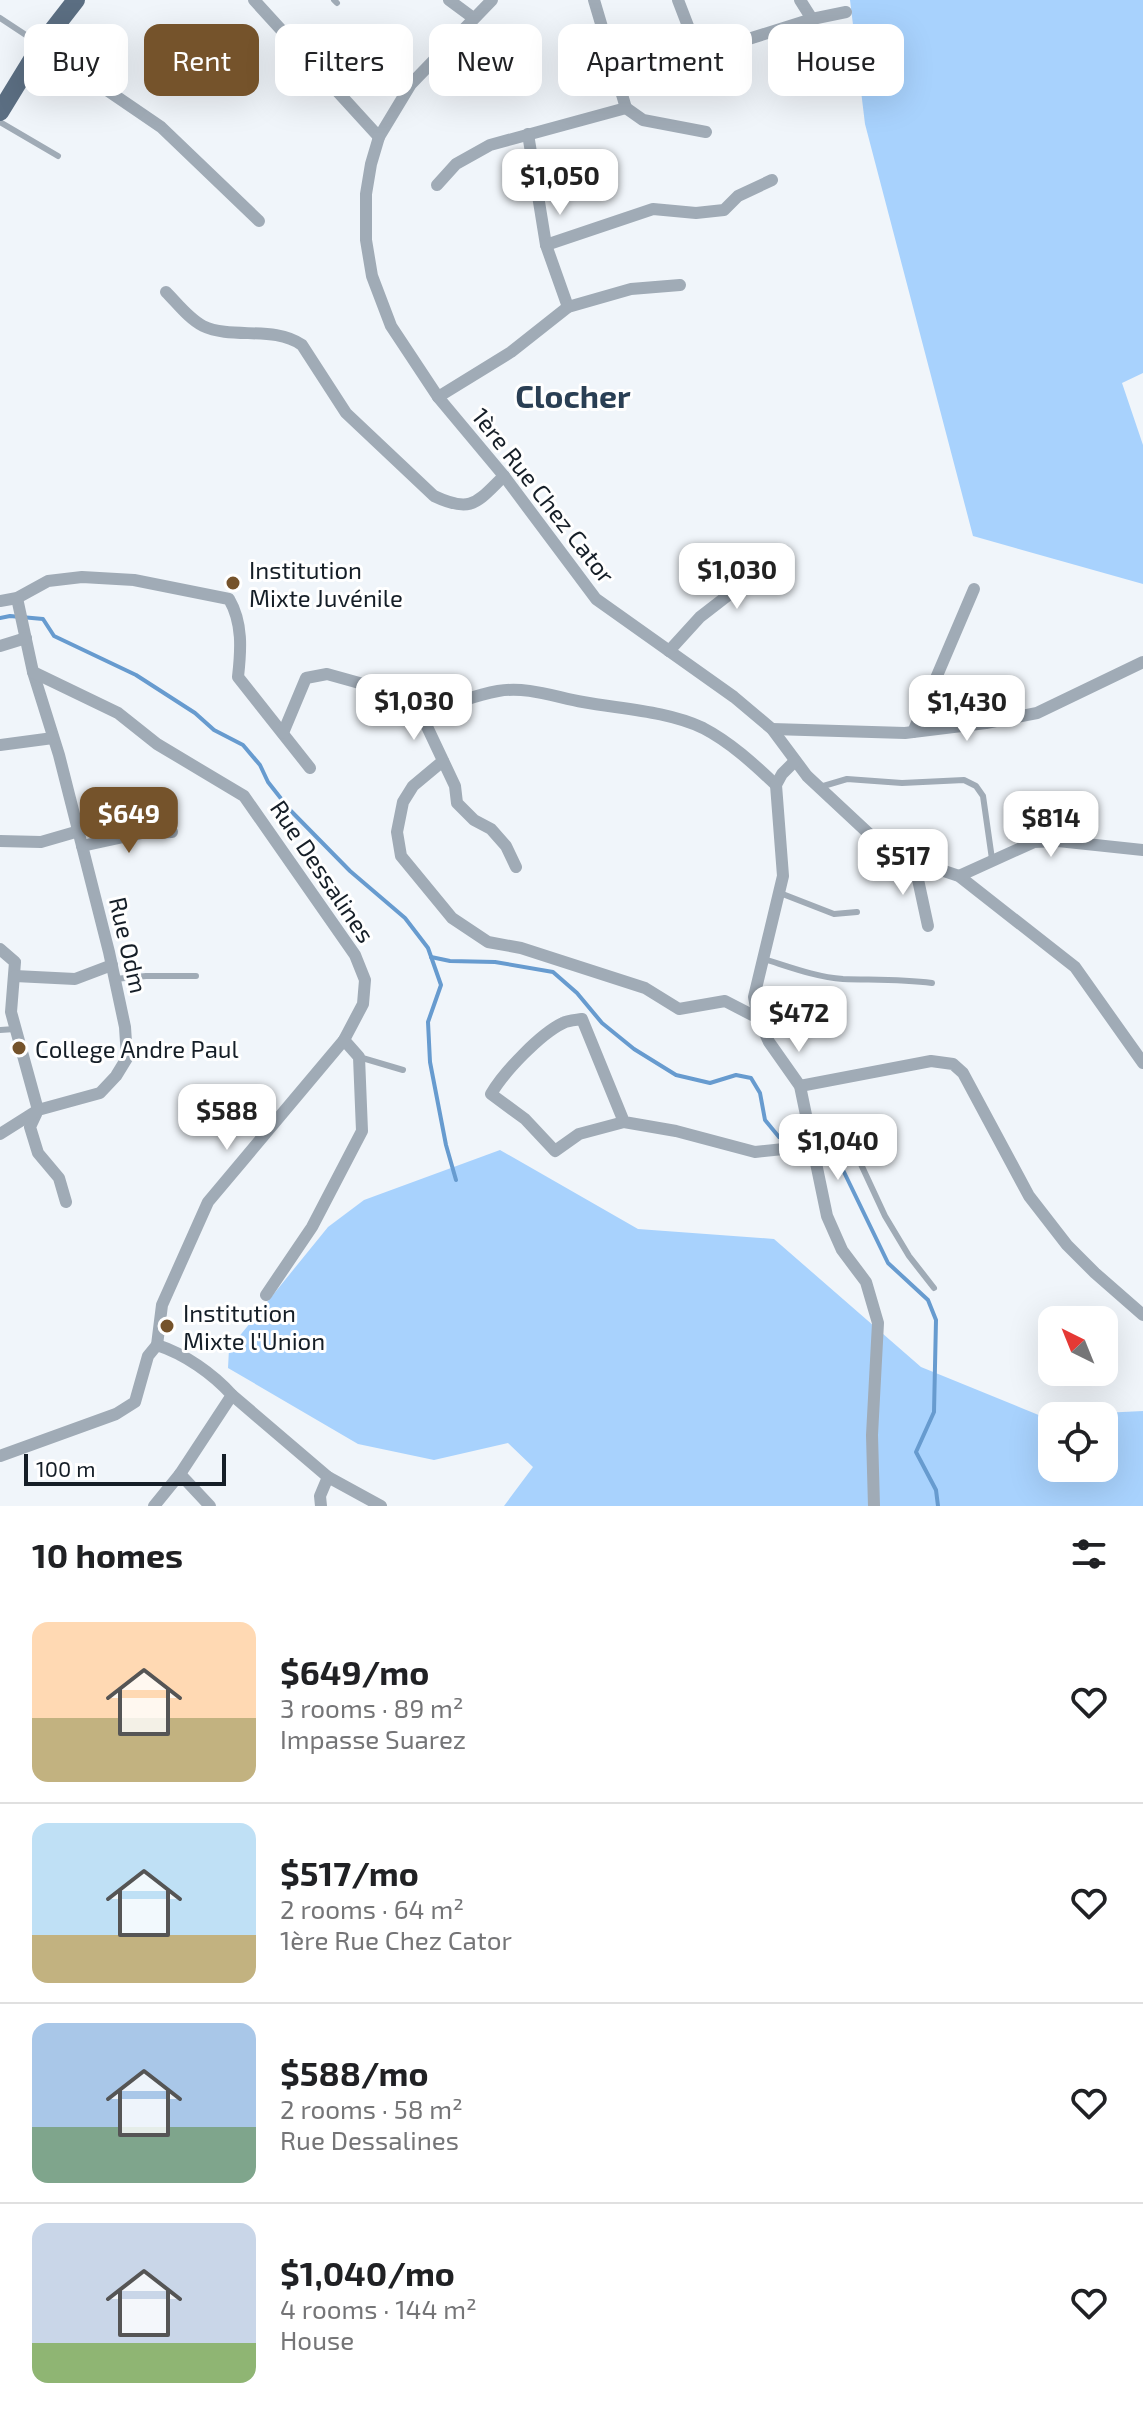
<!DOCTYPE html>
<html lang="en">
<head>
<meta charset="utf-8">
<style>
	body { margin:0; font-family:"Exo 2",sans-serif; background:#f6f6f6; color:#202124; height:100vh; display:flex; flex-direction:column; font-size:30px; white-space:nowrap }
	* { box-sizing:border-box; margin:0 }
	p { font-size:26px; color:#757577 }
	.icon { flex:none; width:44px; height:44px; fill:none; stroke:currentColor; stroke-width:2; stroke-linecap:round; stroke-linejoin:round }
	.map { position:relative; height:1506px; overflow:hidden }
	.details { display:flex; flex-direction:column; background:#fff; flex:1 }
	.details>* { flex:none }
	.guide { position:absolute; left:24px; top:24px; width:1096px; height:72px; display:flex; gap:16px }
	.needle { width:52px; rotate:317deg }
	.controls { position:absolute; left:1038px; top:1306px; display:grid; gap:16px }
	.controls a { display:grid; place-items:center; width:80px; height:80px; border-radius:16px; background:#fff; box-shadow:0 8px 32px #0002; font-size:40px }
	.scale { position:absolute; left:24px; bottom:20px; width:202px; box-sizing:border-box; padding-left:8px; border:4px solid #151e27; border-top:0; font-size:22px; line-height:28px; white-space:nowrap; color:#151e27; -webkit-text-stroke:6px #fff; paint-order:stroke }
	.price { position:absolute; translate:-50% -68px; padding:0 18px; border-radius:16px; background:#fff; color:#222; font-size:26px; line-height:52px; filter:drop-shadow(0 2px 4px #0008) }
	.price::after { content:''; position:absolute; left:50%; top:48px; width:24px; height:18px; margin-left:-12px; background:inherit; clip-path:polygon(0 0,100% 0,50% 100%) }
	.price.current { background:#75532b; color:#fff }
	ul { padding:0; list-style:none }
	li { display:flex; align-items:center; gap:24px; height:200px; padding:0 32px }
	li+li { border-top:2px solid #e0e0e0 }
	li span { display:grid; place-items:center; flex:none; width:224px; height:160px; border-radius:16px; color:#555 }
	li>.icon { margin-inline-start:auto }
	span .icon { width:96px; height:96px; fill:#fffc; stroke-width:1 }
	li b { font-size:34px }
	h2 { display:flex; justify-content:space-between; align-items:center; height:96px; padding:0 32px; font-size:34px }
	.chip { padding:0 28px; border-radius:16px; background:#fff; box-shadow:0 8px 32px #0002; font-size:28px; line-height:72px }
	.chip.current { background:#75532b; color:#fff }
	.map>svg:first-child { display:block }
</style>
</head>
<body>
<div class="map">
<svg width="1143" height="1506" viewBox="0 0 1143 1506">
	<rect width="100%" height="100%" fill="#f0f5fa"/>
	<g fill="#a8d2fd" fill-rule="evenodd">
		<path d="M850,0H1143V373L1122,383L1143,445V584L973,536L865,124Z"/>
		<path d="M500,1150L638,1229L774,1239L921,1367L1041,1416L1143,1411V1506H504L533,1467L508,1443L434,1460L358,1444L228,1368L229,1349L328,1227L364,1200ZM1052,1416H1104V1468H1052Z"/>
	</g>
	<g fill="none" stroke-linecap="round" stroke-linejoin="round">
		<g stroke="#679bcf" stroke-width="4">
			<path d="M0,618L10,616L43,619L54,636L136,675L195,713L214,730L243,745L260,765L268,782L290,810L350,871L405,918L428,948L441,985L428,1022L430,1062L446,1145L456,1180"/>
			<path d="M431,957L450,961L495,962L553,972L577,993L602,1023L634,1049L676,1075L710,1083L736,1075L751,1078L760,1093L765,1120L779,1137"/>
			<path d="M825,1151L843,1170L888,1263L928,1300L936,1320L934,1412L916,1452L936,1490L938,1506"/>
		</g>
		<g stroke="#a0abb6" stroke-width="6">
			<path d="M334,0L337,3"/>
			<path d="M0,18L38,43"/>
			<path d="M0,122L58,156"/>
			<path d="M820,787L847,779L902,783L964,780L976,786L983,796L992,859"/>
			<path d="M780,893L834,914L857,912"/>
			<path d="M764,959C790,967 816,977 843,979C873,980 902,979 932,983"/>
			<path d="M115,979L146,976H196"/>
			<path d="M0,1030L15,1029"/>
			<path d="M359,1057L403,1070"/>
			<path d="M814,1142L816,1140L843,1150L859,1160L885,1216L909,1256L934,1288"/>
		</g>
		<g stroke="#a0abb6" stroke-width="12">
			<path d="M254,0L379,137"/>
			<path d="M449,0L472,17"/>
			<path d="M492,0L411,84L379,137L371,164L366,194V240L372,276L391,326L438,397L504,476L596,599L734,697L772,729L807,776L881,845L914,861L959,876L1075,967L1143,1063"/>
			<path d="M594,0L626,108"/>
			<path d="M678,0L693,39L707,52L812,19L846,12"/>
			<path d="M800,0L812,19"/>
			<path d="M41,45L161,127L259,221"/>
			<path d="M528,134L546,245L568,307"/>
			<path d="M437,185L456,164L490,145L626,108L643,120L706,132"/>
			<path d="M546,245L653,209L696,213L724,210L738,196L772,180"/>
			<path d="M166,292C177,303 189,319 203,326C232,340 274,325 302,345L346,413L434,496C472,514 477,502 504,476"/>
			<path d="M438,397L511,352L568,307L631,289L680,285"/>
			<path d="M17,598L33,672L59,755L109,952L125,1027L127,1058L116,1076L100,1093L38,1110L30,1127L38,1153L59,1178L66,1202"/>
			<path d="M0,601L17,598L48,581L82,577L134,580L229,599C243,623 241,650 238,677L310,768"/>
			<path d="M0,646L26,638"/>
			<path d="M669,651L700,617L785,551"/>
			<path d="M33,672L118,713L157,744L244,796L355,955L365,980L363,1004L344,1040L208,1202L162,1305L157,1345"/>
			<path d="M422,716C446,706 471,696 498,691C527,686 555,697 583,702C621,709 667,711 703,728C730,742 754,764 776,785"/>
			<path d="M772,729L905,733L986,723L1037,713L1143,662"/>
			<path d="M913,732L974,589"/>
			<path d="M283,733L306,678L327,674L363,684L401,698L422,716L455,786L457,803L474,820L491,829L506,846L516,867"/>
			<path d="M0,745L53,738"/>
			<path d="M443,761L413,786L403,802L397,832L401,856L452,918L488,942L521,948L645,988L679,1009L725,1001L758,1018"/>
			<path d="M795,761L782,774L776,785L783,876L754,997L758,1018L769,1042L800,1086L827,1216L842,1250L866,1282L878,1323L872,1435L874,1506"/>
			<path d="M0,841L41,842L79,831"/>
			<path d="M82,846L142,833L172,832"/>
			<path d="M914,861L928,926"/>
			<path d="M959,876L1034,842L1058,841L1143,850"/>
			<path d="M0,949L15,962L11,1012L38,1110L0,1134"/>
			<path d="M15,976L75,979L112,965"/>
			<path d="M800,1086L931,1061L953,1064L963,1073L1029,1196L1067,1245L1095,1273L1143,1315"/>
			<path d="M624,1122L582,1019C576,1020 568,1020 563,1023C540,1034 504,1072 491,1094L525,1119L555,1151L579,1134L624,1122L676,1131L755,1152L812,1146"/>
			<path d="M266,1295L312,1227L362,1131L359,1057L344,1040"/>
			<path d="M232,1395L328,1477L381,1506"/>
			<path d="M0,1456L116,1414L135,1402L148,1356L157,1345C185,1354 213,1374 232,1395L180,1474L154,1506"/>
			<path d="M180,1474L210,1506"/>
			<path d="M321,1506L320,1496L328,1477"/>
		</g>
		<path stroke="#5b6e82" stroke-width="18" d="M0,112L41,45L76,0"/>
	</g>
	<g fill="#75532b" stroke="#fff" stroke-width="3">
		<circle cx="233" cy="583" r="8"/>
		<circle cx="19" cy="1048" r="8"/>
		<circle cx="167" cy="1326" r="8"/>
	</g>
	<g text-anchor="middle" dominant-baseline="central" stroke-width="6" stroke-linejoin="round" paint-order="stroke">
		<g font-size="24" fill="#151e27" stroke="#fff">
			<text transform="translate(544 495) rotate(52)">1ère Rue Chez Cator</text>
			<text transform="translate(323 871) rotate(56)">Rue Dessalines</text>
			<text transform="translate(129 945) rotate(77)">Rue Odm</text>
		</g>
		<g font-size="24" fill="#151e27" stroke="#fff" text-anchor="start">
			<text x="249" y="569">Institution<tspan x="249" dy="28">Mixte Juvénile</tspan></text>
			<text x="35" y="1048">College Andre Paul</text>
			<text x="183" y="1312">Institution<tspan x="183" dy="28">Mixte l'Union</tspan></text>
		</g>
		<g font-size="32" font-weight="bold" fill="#2a3f54" stroke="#fff">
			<text x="573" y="395">Clocher</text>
		</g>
	</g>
</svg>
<div class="controls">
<a><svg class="needle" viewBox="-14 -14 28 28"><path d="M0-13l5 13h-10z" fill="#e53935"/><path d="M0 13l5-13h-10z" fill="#757577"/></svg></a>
<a><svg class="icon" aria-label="locate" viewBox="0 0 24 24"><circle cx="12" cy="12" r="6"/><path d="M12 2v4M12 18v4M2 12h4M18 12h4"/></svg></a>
</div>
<div class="scale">100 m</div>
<b class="price" style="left:560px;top:217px">$1,050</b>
<b class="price" style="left:737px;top:611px">$1,030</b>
<b class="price" style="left:414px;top:742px">$1,030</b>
<b class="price" style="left:967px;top:743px">$1,430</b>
<b class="price current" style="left:129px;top:855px">$649</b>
<b class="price" style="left:1051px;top:859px">$814</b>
<b class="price" style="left:903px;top:897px">$517</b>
<b class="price" style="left:799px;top:1054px">$472</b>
<b class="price" style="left:227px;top:1152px">$588</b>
<b class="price" style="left:838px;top:1182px">$1,040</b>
<div class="guide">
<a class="chip">Buy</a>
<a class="chip current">Rent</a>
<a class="chip">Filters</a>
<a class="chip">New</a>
<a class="chip">Apartment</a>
<a class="chip">House</a>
</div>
</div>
<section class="details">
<h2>10 homes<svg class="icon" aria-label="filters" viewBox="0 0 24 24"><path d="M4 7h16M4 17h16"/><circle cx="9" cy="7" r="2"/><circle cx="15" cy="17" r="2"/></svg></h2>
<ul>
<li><span style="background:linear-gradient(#ffd9b3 60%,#c2b280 0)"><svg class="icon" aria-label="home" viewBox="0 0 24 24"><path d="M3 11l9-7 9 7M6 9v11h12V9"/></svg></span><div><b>$649/mo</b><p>3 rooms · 89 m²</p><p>Impasse Suarez</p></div><svg class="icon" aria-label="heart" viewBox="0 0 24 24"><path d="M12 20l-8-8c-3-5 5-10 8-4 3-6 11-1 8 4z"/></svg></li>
<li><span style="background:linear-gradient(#bfe0f5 70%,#c2b280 0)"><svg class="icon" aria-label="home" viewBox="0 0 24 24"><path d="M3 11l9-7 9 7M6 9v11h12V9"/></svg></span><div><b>$517/mo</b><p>2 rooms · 64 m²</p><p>1ère Rue Chez Cator</p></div><svg class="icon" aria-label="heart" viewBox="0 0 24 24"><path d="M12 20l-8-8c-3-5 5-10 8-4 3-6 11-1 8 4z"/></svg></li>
<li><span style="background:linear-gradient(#a9c7e8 65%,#7fa58c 0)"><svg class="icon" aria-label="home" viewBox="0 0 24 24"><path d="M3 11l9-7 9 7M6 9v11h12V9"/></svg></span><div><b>$588/mo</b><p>2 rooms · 58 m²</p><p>Rue Dessalines</p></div><svg class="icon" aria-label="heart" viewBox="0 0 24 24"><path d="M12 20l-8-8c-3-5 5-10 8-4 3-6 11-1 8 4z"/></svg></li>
<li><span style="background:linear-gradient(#c9d6e8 75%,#8fb573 0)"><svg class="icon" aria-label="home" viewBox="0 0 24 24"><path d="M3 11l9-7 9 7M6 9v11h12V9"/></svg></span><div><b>$1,040/mo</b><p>4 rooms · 144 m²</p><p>House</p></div><svg class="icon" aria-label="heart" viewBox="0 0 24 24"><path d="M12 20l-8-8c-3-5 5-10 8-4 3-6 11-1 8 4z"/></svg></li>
</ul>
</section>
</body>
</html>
